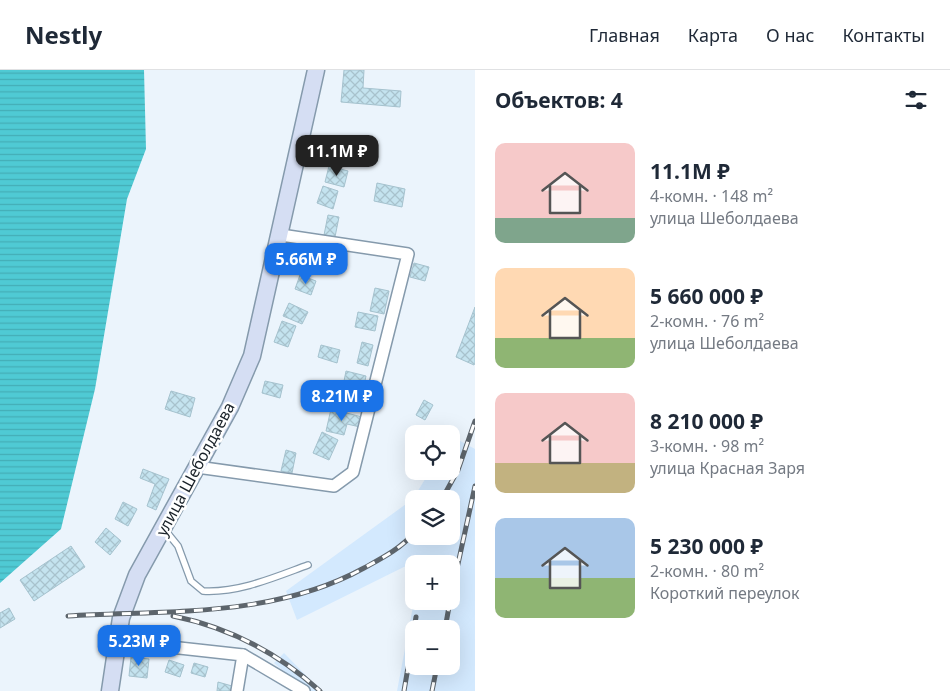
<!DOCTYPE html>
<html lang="ru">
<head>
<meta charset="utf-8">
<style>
	body { margin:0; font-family:"Noto Sans",sans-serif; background:#f2f2f3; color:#1f2937; height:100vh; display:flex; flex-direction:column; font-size:19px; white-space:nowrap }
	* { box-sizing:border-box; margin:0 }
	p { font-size:16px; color:#747a83 }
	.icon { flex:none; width:28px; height:28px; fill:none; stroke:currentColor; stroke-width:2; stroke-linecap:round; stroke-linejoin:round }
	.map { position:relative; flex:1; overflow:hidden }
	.drawer { display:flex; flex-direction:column; background:#fff; width:475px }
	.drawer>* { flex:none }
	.fabs { position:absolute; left:405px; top:355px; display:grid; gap:10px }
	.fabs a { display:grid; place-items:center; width:55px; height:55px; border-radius:10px; background:#fff; box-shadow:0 5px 20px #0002; font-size:25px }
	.price { position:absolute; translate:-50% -42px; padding:0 11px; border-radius:10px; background:#1a73e8; color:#fff; font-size:16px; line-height:32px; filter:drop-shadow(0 1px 2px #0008) }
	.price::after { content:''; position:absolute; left:50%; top:30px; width:15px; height:11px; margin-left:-8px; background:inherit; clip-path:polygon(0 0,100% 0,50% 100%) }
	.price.current { background:#222; color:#fff }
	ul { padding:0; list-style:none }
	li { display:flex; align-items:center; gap:15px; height:125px; padding:0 20px }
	li span { display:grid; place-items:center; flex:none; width:140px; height:100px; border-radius:10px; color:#555 }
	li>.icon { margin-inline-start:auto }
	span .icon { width:60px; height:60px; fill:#fffc; stroke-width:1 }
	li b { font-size:21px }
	h2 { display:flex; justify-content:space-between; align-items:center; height:60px; padding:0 20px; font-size:21px }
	header { display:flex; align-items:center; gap:30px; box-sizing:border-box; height:70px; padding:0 25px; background:#fff; border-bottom:1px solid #e0e1e3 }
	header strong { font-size:24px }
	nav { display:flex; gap:28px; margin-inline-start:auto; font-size:18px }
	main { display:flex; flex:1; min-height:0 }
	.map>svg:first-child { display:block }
</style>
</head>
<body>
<header>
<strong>Nestly</strong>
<nav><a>Главная</a><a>Карта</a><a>О нас</a><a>Контакты</a></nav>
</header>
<main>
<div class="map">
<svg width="475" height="621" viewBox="0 0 475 621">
	<defs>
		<pattern id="water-rules" width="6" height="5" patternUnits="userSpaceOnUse" patternTransform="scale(1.25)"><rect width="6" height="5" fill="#4fcad4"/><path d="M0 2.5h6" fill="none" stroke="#44adb6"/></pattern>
		<pattern id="building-cross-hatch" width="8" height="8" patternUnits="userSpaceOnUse" patternTransform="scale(1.25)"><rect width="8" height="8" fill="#c4e3ef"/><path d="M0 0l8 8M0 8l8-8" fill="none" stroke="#a8c2cd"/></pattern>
	</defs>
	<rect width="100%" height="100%" fill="#ebf4fc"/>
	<g fill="#d3e9fe" fill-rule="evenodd">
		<path d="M451,366L475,379V621H397L414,531H451V494H424L426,486L297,550L286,521L413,429L430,401H451ZM414,429H451V466H414ZM414,559H451V596H414Z"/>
		<path d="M284,583L321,621H307L274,593Z"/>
	</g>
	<path fill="url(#water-rules)" d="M0,0H144L146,79L127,129L95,319L61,459L0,513Z"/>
	<g fill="url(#building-cross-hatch)" stroke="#a5c2ce">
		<path d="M344,0H364L363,18L401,21L400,37L341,32Z"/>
		<path d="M329,96L348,101L344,117L325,112Z"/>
		<path d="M377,113L405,119L402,137L374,131Z"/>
		<path d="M323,116L338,121L333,139L317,133Z"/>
		<path d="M328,145L339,147L335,167L324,165Z"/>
		<path d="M303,173L323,179L318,196L299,191Z"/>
		<path d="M414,193L429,197L425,211L410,207Z"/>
		<path d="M300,205L316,211L311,225L295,219Z"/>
		<path d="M375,218L389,221L384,244L370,241Z"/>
		<path d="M289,233L308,242L302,254L283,246Z"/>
		<path d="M475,237V293L474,295L456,287Z"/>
		<path d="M358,242L378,246L375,261L355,257Z"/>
		<path d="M282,251L296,256L288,277L274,272Z"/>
		<path d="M362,272L373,275L368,296L357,293Z"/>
		<path d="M321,275L340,280L337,293L318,287Z"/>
		<path d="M346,301L366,306L363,320L343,316Z"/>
		<path d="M265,311L283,315L280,328L262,323Z"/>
		<path d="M171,321L195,328L190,347L165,339Z"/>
		<path d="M424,330L433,335L425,350L416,345Z"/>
		<path d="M331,339L362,347L360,357L347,354L344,365L326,361Z"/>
		<path d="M322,362L338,370L329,390L313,383Z"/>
		<path d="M286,380L296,383L292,403L281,401Z"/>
		<path d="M143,399L169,409L156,440L147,436L155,414L140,408Z"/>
		<path d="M123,432L137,439L128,456L115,449Z"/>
		<path d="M106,458L121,471L110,485L95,472Z"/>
		<path d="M71,476L85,497L34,531L20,510Z"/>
		<path d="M9,538L15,549L0,558V543Z"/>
		<path d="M131,587L149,589L147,608L129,606Z"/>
		<path d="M169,590L184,595L180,607L165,602Z"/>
		<path d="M194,593L208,597L205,607L191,603Z"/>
		<path d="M218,612L232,616L231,621H217Z"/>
	</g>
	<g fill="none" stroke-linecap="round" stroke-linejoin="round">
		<g stroke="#859aac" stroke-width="8">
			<path id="lane" d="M165,460L178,476L191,511L203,521C239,523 275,507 308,495"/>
		</g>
		<g stroke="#859aac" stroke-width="14">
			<g id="street">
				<path d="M197,397L334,416L353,402L408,184L281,165"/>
				<path d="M116,571L243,585L237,621"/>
				<path d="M243,585L304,621"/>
			</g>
		</g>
		<g stroke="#859aac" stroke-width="19">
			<path id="secondary" d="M110,621L121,548L137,505L230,337L252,286L316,0"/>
		</g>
		<use href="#lane" stroke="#fff" stroke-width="5.5"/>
		<use href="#street" stroke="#fff" stroke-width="11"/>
		<use href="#secondary" stroke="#d5def3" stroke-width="16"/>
		<g stroke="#5d656c" stroke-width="5">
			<g id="rail">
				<path d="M442,429L458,400L475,351"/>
				<path d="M451,526L475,416"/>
				<path d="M68,546C168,540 273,548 364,498C382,488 400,479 414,463"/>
				<path d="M173,546C228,557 278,583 320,621"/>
				<path d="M414,559L416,547"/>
				<path d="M445,559L450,531"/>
				<path d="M404,621L414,562"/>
				<path d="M432,621L437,596"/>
			</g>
		</g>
		<use href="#rail" stroke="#fff" stroke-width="3" stroke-dasharray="9" stroke-linecap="butt"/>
	</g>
	<g text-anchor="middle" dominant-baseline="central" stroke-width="5" stroke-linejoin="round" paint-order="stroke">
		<g font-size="16" fill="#192128" stroke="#fff">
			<text transform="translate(195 399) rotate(-62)">улица Шеболдаева</text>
		</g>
	</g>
</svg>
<div class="fabs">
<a><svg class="icon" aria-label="locate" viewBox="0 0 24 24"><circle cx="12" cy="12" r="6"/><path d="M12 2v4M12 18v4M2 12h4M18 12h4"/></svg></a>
<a><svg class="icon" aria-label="layers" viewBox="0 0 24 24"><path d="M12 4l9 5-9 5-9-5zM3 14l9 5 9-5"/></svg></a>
<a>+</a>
<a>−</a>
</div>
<b class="price current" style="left:337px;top:107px">11.1M ₽</b>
<b class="price" style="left:306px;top:215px">5.66M ₽</b>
<b class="price" style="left:342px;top:352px">8.21M ₽</b>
<b class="price" style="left:139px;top:597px">5.23M ₽</b>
</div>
<section class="drawer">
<h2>Объектов: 4<svg class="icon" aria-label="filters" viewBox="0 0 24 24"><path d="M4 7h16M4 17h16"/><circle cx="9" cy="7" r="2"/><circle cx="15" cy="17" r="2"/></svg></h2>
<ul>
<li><span style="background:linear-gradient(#f6c9c9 75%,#7fa58c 0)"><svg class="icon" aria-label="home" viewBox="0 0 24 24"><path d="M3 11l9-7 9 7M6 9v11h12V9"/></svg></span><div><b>11.1M ₽</b><p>4-комн. · 148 m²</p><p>улица Шеболдаева</p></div></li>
<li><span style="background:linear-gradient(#ffd9b3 70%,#8fb573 0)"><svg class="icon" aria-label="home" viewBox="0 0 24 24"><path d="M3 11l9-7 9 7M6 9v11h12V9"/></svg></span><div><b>5 660 000 ₽</b><p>2-комн. · 76 m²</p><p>улица Шеболдаева</p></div></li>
<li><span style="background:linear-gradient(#f6c9c9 70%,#c2b280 0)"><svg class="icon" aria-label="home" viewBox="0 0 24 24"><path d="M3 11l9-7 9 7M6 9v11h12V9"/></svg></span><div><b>8 210 000 ₽</b><p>3-комн. · 98 m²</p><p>улица Красная Заря</p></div></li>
<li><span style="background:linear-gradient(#a9c7e8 60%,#8fb573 0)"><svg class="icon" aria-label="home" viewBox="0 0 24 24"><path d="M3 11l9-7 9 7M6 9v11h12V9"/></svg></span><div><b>5 230 000 ₽</b><p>2-комн. · 80 m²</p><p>Короткий переулок</p></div></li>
</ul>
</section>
</main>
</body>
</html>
